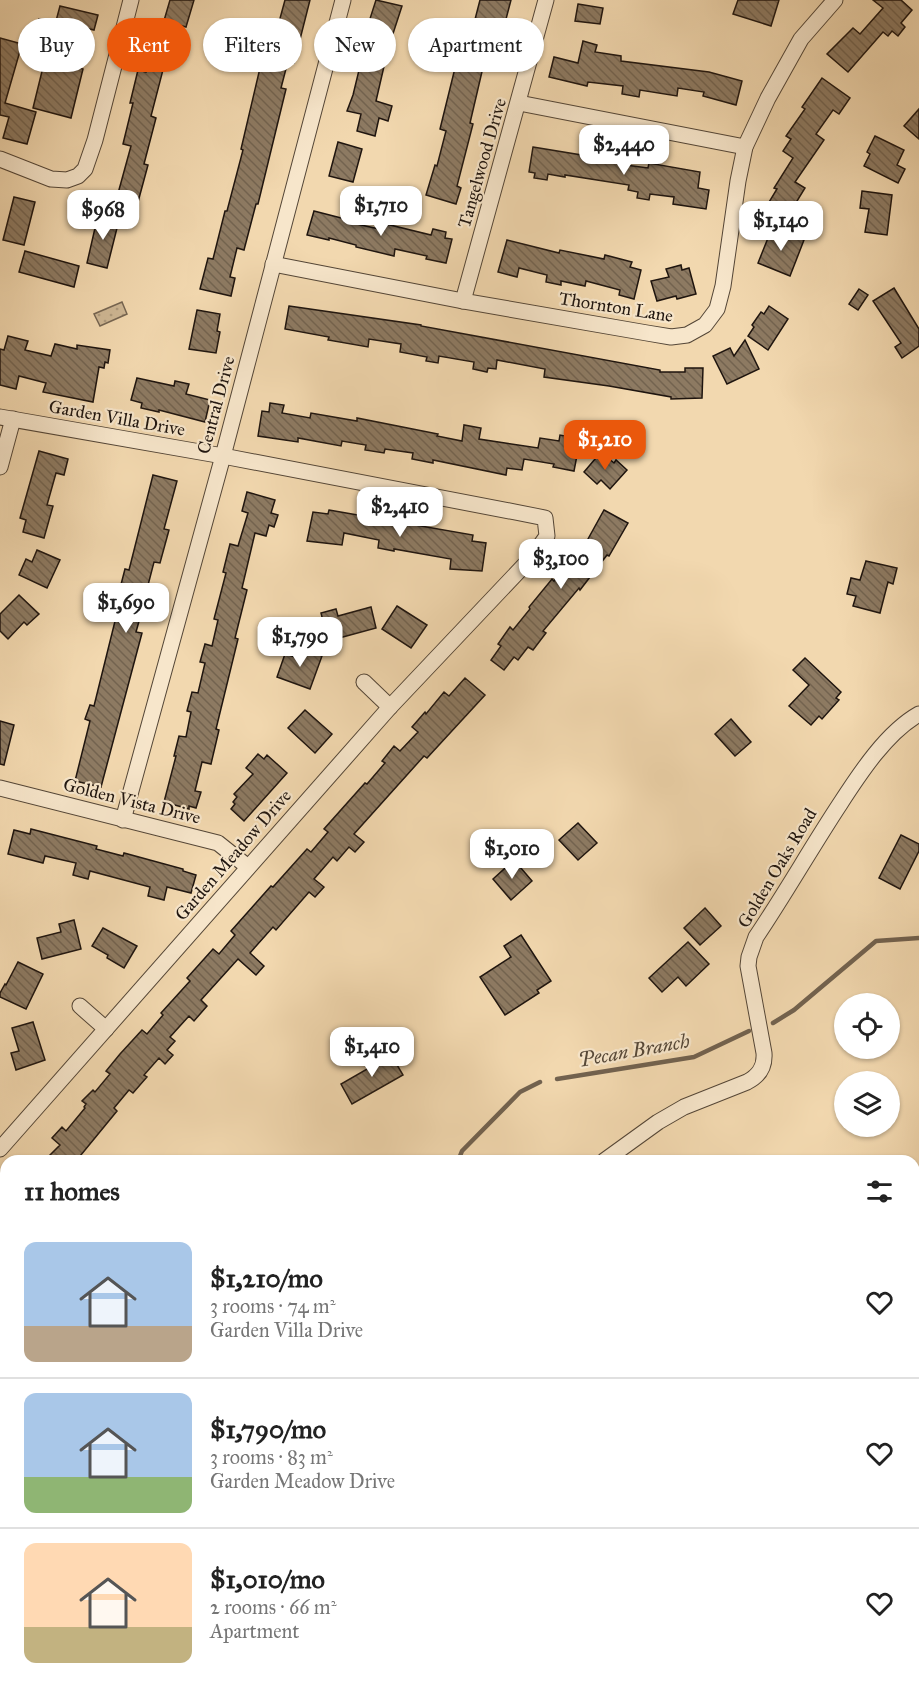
<!DOCTYPE html>
<html lang="en">
<head>
<meta charset="utf-8">
<style>
	body { margin:0; font-family:"IM FELL Great Primer",serif; background:#f2f2f2; color:#222; height:100vh; display:flex; flex-direction:column; font-size:22px; white-space:nowrap }
	* { box-sizing:border-box; margin:0 }
	p { font-size:20px; color:#767676 }
	.icon { flex:none; width:33px; height:33px; fill:none; stroke:currentColor; stroke-width:2; stroke-linecap:round; stroke-linejoin:round }
	.map { position:relative; flex:1; overflow:hidden }
	.panel { position:absolute; left:0px; top:1155px; width:920px; height:536px; display:flex; flex-direction:column; background:#fff; border-radius:18px 18px 0 0; box-shadow:0 2px 4px #0004 }
	.panel>* { flex:none }
	.banner { position:absolute; left:18px; top:18px; width:600px; height:54px; display:flex; gap:12px }
	.controls { position:absolute; left:834px; top:993px; display:grid; gap:12px }
	.controls a { display:grid; place-items:center; width:66px; height:66px; border-radius:50%; background:#fff; box-shadow:0 2px 4px #0004; font-size:30px }
	.price { position:absolute; translate:-50% -51px; padding:0 14px; border-radius:12px; background:#fff; color:#222; font-size:20px; line-height:39px; filter:drop-shadow(0 2px 3px #0008) }
	.price::after { content:''; position:absolute; left:50%; top:36px; width:18px; height:14px; margin-left:-9px; background:inherit; clip-path:polygon(0 0,100% 0,50% 100%) }
	.price.current { background:#ea580c; color:#fff }
	ul { padding:0; list-style:none }
	li { display:flex; align-items:center; gap:18px; height:150px; padding:0 24px }
	li+li { border-top:2px solid #e0e0e0 }
	li span { display:grid; place-items:center; flex:none; width:168px; height:120px; border-radius:12px; color:#555 }
	li>.icon { margin-inline-start:auto }
	span .icon { width:72px; height:72px; fill:#fffc; stroke-width:1 }
	li b { font-size:26px }
	h2 { display:flex; justify-content:space-between; align-items:center; height:72px; padding:0 24px; font-size:26px }
	.pill { padding:0 21px; border-radius:27px; background:#fff; box-shadow:0 2px 4px #0004; font-size:21px; line-height:54px }
	.pill.current { background:#ea580c; color:#fff }
	.map>svg:first-child { display:block }
</style>
</head>
<body>
<div class="map">
<svg width="919" height="1690" viewBox="0 0 919 1690">
	<defs>
		<pattern id="grass-dots" width="8" height="8" patternUnits="userSpaceOnUse" patternTransform="scale(1.5)"><rect width="8" height="8" fill="#ceb794"/><path d="M2 2h.1M6 6h.1" fill="none" stroke="#b09c7e" stroke-width="1.8" stroke-linecap="round"/></pattern>
		<pattern id="building-back-hatch" width="6" height="6" patternUnits="userSpaceOnUse" patternTransform="scale(1.5)"><rect width="6" height="6" fill="#8d7a62"/><path d="M-1 5l2 2M0 0l6 6M5-1l2 2" fill="none" stroke="#73634f"/></pattern>
	</defs>
	<rect width="100%" height="100%" fill="#f2d8af"/>
	<filter id="stains"><feTurbulence type="fractalNoise" baseFrequency=".00333" numOctaves="4"/><feColorMatrix values="0 0 0 0 .2 0 0 0 0 .09 0 0 0 0 .02 0 0 0 .5 -.17"/></filter>
	<radialGradient id="worn" r=".72"><stop offset=".6" stop-color="#630" stop-opacity="0"/><stop offset="1" stop-color="#630" stop-opacity=".3"/></radialGradient>
	<path fill="url(#grass-dots)" stroke="#766652" stroke-width="1.5" d="M122,302L127,314L100,326L94,314Z"/>
	<g fill="none" stroke-linecap="round" stroke-linejoin="round">
		<g stroke="#72624f" stroke-width="4.5">
			<path d="M773,1023L794,1010L876,941L919,938"/>
			<path d="M557,1079L694,1057L749,1031"/>
			<path d="M458,1161L462,1151L520,1092L540,1082"/>
			<path d="M620,1690L629,1684"/>
		</g>
	</g>
	<g fill="url(#building-back-hatch)" stroke="#1f150f" stroke-width="1.5">
		<path d="M170,0H194L186,27L179,25L170,63L165,62L151,116L156,118L144,164L148,165L135,213L114,208L131,146L123,144L133,103H130L138,70L146,72L155,29L161,31Z"/>
		<path d="M285,0H310L294,63L288,61L281,88L286,89L258,204H256L244,250L237,248L230,277L235,278L231,296L200,289L208,258L213,259L225,211H227L243,150L241,149L260,68L266,70Z"/>
		<path d="M376,0L402,6L388,49L376,101L392,106L388,121L379,118L375,136L357,131L361,114L347,111L353,95L369,29L367,28Z"/>
		<path d="M480,0H511L494,65L484,63L470,123L473,124L457,186L461,188L456,204L426,195L435,165L437,166L446,131L440,129L456,64L463,66Z"/>
		<path d="M738,0H779L771,26L733,14Z"/>
		<path d="M873,0H901L912,10L901,23L905,27L898,36L892,31L888,36L883,32L848,72L827,54L853,28L860,34L883,8Z"/>
		<path d="M578,4L603,8L600,24L575,21Z"/>
		<path d="M60,6L98,15L94,30L56,21Z"/>
		<path d="M39,19L54,23L44,60L28,56Z"/>
		<path d="M0,38L22,44L5,103L36,112L27,144L3,138L9,117L0,115Z"/>
		<path d="M583,41L597,45L595,52L621,56V61L709,72L742,81L736,105L703,96L704,92L678,88L677,96L640,90L639,97L622,94L623,86L588,82L587,86L549,77L554,57L578,63Z"/>
		<path d="M45,59L83,69L71,118L33,108Z"/>
		<path d="M822,78L850,98L839,114L833,110L816,134L824,140L795,182L805,188L783,224L763,212L777,189L774,188L793,158L783,151L791,139L786,136L805,109L802,107Z"/>
		<path d="M919,109V139L904,126Z"/>
		<path d="M875,136L904,150L897,165L905,169L898,183L864,166L870,154L867,152Z"/>
		<path d="M338,142L362,149L353,182L329,176Z"/>
		<path d="M533,147L618,161V164L648,168L649,163L700,172L698,188L709,190L706,209L673,204L674,197L650,194L649,200L637,198L638,192L628,190L629,185L565,175V177L548,174L547,180L534,178L535,173L529,172Z"/>
		<path d="M862,191L892,195L887,235L865,232L869,209L860,208Z"/>
		<path d="M14,197L35,202L24,245L3,240Z"/>
		<path d="M314,211L353,221L352,223L384,230L386,224L431,235L433,229L446,232L445,238L452,239L446,263L426,259L427,256L395,249L394,256L356,247V245L329,238V240L307,235Z"/>
		<path d="M98,215L119,220L107,268L87,263Z"/>
		<path d="M772,228L804,240L790,276L758,263Z"/>
		<path d="M507,240L559,253L560,250L604,259L605,255L632,262L630,267L641,270L634,299L619,295L620,290L586,281L585,286L561,281V285L546,282L547,275L519,268L517,277L498,272Z"/>
		<path d="M25,251L79,266L74,287L19,272Z"/>
		<path d="M681,265L682,270L689,268L696,294L677,299L676,296L657,301L651,281L669,277L666,269Z"/>
		<path d="M894,288L919,329V346L902,358L895,347L901,343L873,301Z"/>
		<path d="M859,289L868,295L858,310L849,304Z"/>
		<path d="M289,306L421,325V326L660,370V372H685V368H703L702,398L671,399V397L609,386L544,377L545,369L497,360L496,369L488,368L487,372L473,369L474,362L439,356L438,363L426,361L427,357L400,352L401,344L369,339L368,347L328,340L329,337L285,329Z"/>
		<path d="M769,306L788,319L768,350L748,336L754,327L752,325L761,312L764,314Z"/>
		<path d="M197,310L220,314L217,331L220,332L216,353L189,349Z"/>
		<path d="M8,336L28,341L25,350L51,356L55,344L77,349V345L110,350L108,363L105,362L104,368L99,367L93,402L43,392L46,383L19,376L16,389L0,385V349L4,350Z"/>
		<path d="M745,340L759,369L727,384L713,356L730,348L734,356Z"/>
		<path d="M137,378L174,386L175,381L189,384L186,394L210,400L205,422L159,410V412L141,408L142,403L131,400Z"/>
		<path d="M270,403L284,405L282,413L310,418L311,413L357,421V418L438,434L437,436L462,441L464,425L481,428L479,439L538,448L540,438L559,441L560,435L571,437L570,444L579,445L574,471L553,467L554,464L524,459L522,470L507,468L506,475L433,460V463L412,459L413,453L385,449L384,453L365,450L366,445L342,441L341,446L298,438V442L258,436L262,411L269,412Z"/>
		<path d="M39,451L68,459L64,475L56,473L47,505L53,506L44,538L23,532L26,520L20,518Z"/>
		<path d="M601,452L614,463L616,460L627,470L610,489L601,480L597,484L584,472Z"/>
		<path d="M153,475L177,481L164,529L169,530L160,563L154,562L147,589L153,590L148,608L143,607L136,632L142,633L101,787L75,781L90,721L85,719L90,705L94,706L120,601L117,600L125,569L129,570Z"/>
		<path d="M247,492L275,500L271,513L278,515L274,527L269,525L266,536L255,533L242,588L247,590L235,638L238,639L216,729L219,730L211,764L202,762L195,791L201,792L196,808L189,806V809L164,802L176,756H174L179,736L186,737L191,712L187,711L192,692L198,693L205,663L200,662L205,644L212,646L218,620L214,619L226,573L223,572L230,544L238,546L248,513L242,511Z"/>
		<path d="M329,510L473,535L472,541L486,543L482,571L450,569L451,559L394,549V551L378,548L379,540L344,533L342,545L307,541L313,512L328,514Z"/>
		<path d="M604,510L628,523L609,556L607,555L580,590L579,588L543,631L546,633L533,650L528,647L518,660L514,657L504,670L491,660L501,646L498,644L510,627L513,630L530,609L529,607L552,579L554,581L580,546L583,548Z"/>
		<path d="M37,550L60,560L47,588L19,575L26,559L32,562Z"/>
		<path d="M866,561L897,568L893,584L888,582L880,613L853,606L856,596L847,594L851,578L860,580Z"/>
		<path d="M19,595L39,614L27,625L24,622L8,639L0,631V614Z"/>
		<path d="M397,606L427,625L411,648L382,629Z"/>
		<path d="M371,607L376,628L328,641L321,613L336,609L338,616Z"/>
		<path d="M298,647L322,656L310,689L277,677L285,654L295,657Z"/>
		<path d="M805,658L841,692L836,698L839,700L822,719L819,716L811,725L789,706L809,685L793,670Z"/>
		<path d="M465,678L485,695L427,758L424,756L354,834L364,842L355,852L349,847L337,861L333,857L314,879L324,887L315,897L309,892L276,930L273,927L250,953L264,966L256,975L238,959L201,1000L207,1006L194,1021L189,1016L170,1037L175,1041L167,1050L173,1055L165,1064L159,1058L144,1075L147,1077L133,1093L129,1090L114,1108L117,1111L76,1161H44L60,1145L52,1138L62,1127L66,1131L85,1108L84,1107L86,1104L82,1101L93,1090L95,1092L110,1074L106,1071L120,1054L142,1030L147,1034L163,1015L161,1013L190,981L187,978L213,949L219,954L235,935L231,931L271,886L273,887L307,849L311,852L328,832L324,829L365,783L367,784L385,763L382,761L394,746L400,751L418,732L412,727L425,712L426,714L444,692L449,696Z"/>
		<path d="M305,710L332,734L315,753L288,728Z"/>
		<path d="M731,719L751,742L735,756L715,734Z"/>
		<path d="M0,721L14,725L4,765L0,764Z"/>
		<path d="M258,754L264,759L267,755L287,773L244,821L231,809L235,804L233,802L237,797L234,794L253,774L246,768Z"/>
		<path d="M578,823L597,843L578,860L559,840Z"/>
		<path d="M31,829L97,846L96,849L123,856L124,853L183,869V871L196,875L191,893L167,887L164,900L148,896L150,887L90,871L88,879L73,875L76,863L45,856L43,863L8,854L14,830L30,834Z"/>
		<path d="M901,835L919,844V851L900,889L879,878Z"/>
		<path d="M514,860L532,881L511,900L493,879Z"/>
		<path d="M705,908L721,926L700,945L684,928Z"/>
		<path d="M74,920L81,949L42,959L37,938L61,932L59,924Z"/>
		<path d="M103,928L137,946L124,968L107,958L108,955L92,946Z"/>
		<path d="M521,935L551,981L537,990L539,993L505,1015L480,977L511,957L504,946Z"/>
		<path d="M688,942L709,964L686,986L678,977L662,992L649,978Z"/>
		<path d="M18,962L43,974L26,1009L0,997V993L5,984L6,985Z"/>
		<path d="M33,1022L45,1060L16,1070L11,1053L19,1051L12,1028Z"/>
		<path d="M376,1053L383,1064L393,1058L403,1075L352,1104L341,1084L369,1068L364,1060Z"/>
	</g>
	<g fill="none" stroke-linecap="round" stroke-linejoin="round">
		<g stroke="#544637" stroke-width="17">
			<g id="street">
				<path d="M519,103L745,147"/>
				<path d="M0,159L51,179L67,180L78,176L85,169L95,140L131,0"/>
				<path d="M273,264L463,301L647,333L671,337L687,335L705,325L717,309L723,286L738,181L745,147L768,98L801,39L835,0"/>
				<path d="M463,301L546,0"/>
				<path d="M0,417L223,456L515,512L545,518L547,536L532,557L390,707L0,1149"/>
				<path d="M0,467L13,419"/>
				<path d="M364,682L390,707"/>
				<path d="M0,788L218,843L248,867"/>
				<path d="M123,820L223,456L343,0"/>
				<path d="M80,1006L106,1029"/>
				<path d="M604,1161L658,1122L684,1107L747,1082C759,1076 765,1067 764,1053L748,966L749,957L756,937C785,894 811,848 840,804C860,773 887,732 919,714"/>
				<path d="M914,1546L919,1541"/>
				<path d="M63,1690V1684"/>
				<path d="M735,1690L746,1684"/>
			</g>
		</g>
		<use href="#street" stroke="#f7e6cb" stroke-width="15"/>
	</g>
	<g text-anchor="middle" dominant-baseline="central" stroke-width="4.5" stroke-linejoin="round" paint-order="stroke">
		<g font-size="18" fill="#1f150f" stroke="#f7e6cb">
			<text transform="translate(482 163) rotate(-74)">Tangelwood Drive</text>
			<text transform="translate(616 307) rotate(9)">Thornton Lane</text>
			<text transform="translate(216 405) rotate(-75)">Central Drive</text>
			<text transform="translate(117 418) rotate(10)">Garden Villa Drive</text>
			<text transform="translate(132 801) rotate(14)">Golden Vista Drive</text>
			<text transform="translate(233 855) rotate(-49)">Garden Meadow Drive</text>
			<text transform="translate(777 868) rotate(-59)">Golden Oaks Road</text>
		</g>
		<g font-size="20" font-style="italic" fill="#574939" stroke="#f7e6cb">
			<text transform="translate(634 1050) rotate(-10)">Pecan Branch</text>
		</g>
	</g>
	<rect width="100%" height="100%" filter="url(#stains)"/>
	<rect width="100%" height="100%" fill="url(#worn)"/>
</svg>
<div class="controls">
<a><svg class="icon" aria-label="locate" viewBox="0 0 24 24"><circle cx="12" cy="12" r="6"/><path d="M12 2v4M12 18v4M2 12h4M18 12h4"/></svg></a>
<a><svg class="icon" aria-label="layers" viewBox="0 0 24 24"><path d="M12 4l9 5-9 5-9-5zM3 14l9 5 9-5"/></svg></a>
</div>
<b class="price" style="left:624px;top:176px">$2,440</b>
<b class="price" style="left:381px;top:237px">$1,710</b>
<b class="price" style="left:103px;top:241px">$968</b>
<b class="price" style="left:781px;top:252px">$1,140</b>
<b class="price current" style="left:605px;top:471px">$1,210</b>
<b class="price" style="left:400px;top:538px">$2,410</b>
<b class="price" style="left:561px;top:590px">$3,100</b>
<b class="price" style="left:126px;top:634px">$1,690</b>
<b class="price" style="left:300px;top:668px">$1,790</b>
<b class="price" style="left:512px;top:880px">$1,010</b>
<b class="price" style="left:372px;top:1078px">$1,410</b>
<div class="banner">
<a class="pill">Buy</a>
<a class="pill current">Rent</a>
<a class="pill">Filters</a>
<a class="pill">New</a>
<a class="pill">Apartment</a>
</div>
<section class="panel">
<h2>11 homes<svg class="icon" aria-label="filters" viewBox="0 0 24 24"><path d="M4 7h16M4 17h16"/><circle cx="9" cy="7" r="2"/><circle cx="15" cy="17" r="2"/></svg></h2>
<ul>
<li><span style="background:linear-gradient(#a9c7e8 70%,#b9a48a 0)"><svg class="icon" aria-label="home" viewBox="0 0 24 24"><path d="M3 11l9-7 9 7M6 9v11h12V9"/></svg></span><div><b>$1,210/mo</b><p>3 rooms · 74 m²</p><p>Garden Villa Drive</p></div><svg class="icon" aria-label="heart" viewBox="0 0 24 24"><path d="M12 20l-8-8c-3-5 5-10 8-4 3-6 11-1 8 4z"/></svg></li>
<li><span style="background:linear-gradient(#a9c7e8 70%,#8fb573 0)"><svg class="icon" aria-label="home" viewBox="0 0 24 24"><path d="M3 11l9-7 9 7M6 9v11h12V9"/></svg></span><div><b>$1,790/mo</b><p>3 rooms · 83 m²</p><p>Garden Meadow Drive</p></div><svg class="icon" aria-label="heart" viewBox="0 0 24 24"><path d="M12 20l-8-8c-3-5 5-10 8-4 3-6 11-1 8 4z"/></svg></li>
<li><span style="background:linear-gradient(#ffd9b3 70%,#c2b280 0)"><svg class="icon" aria-label="home" viewBox="0 0 24 24"><path d="M3 11l9-7 9 7M6 9v11h12V9"/></svg></span><div><b>$1,010/mo</b><p>2 rooms · 66 m²</p><p>Apartment</p></div><svg class="icon" aria-label="heart" viewBox="0 0 24 24"><path d="M12 20l-8-8c-3-5 5-10 8-4 3-6 11-1 8 4z"/></svg></li>
</ul>
</section>
</div>
</body>
</html>
